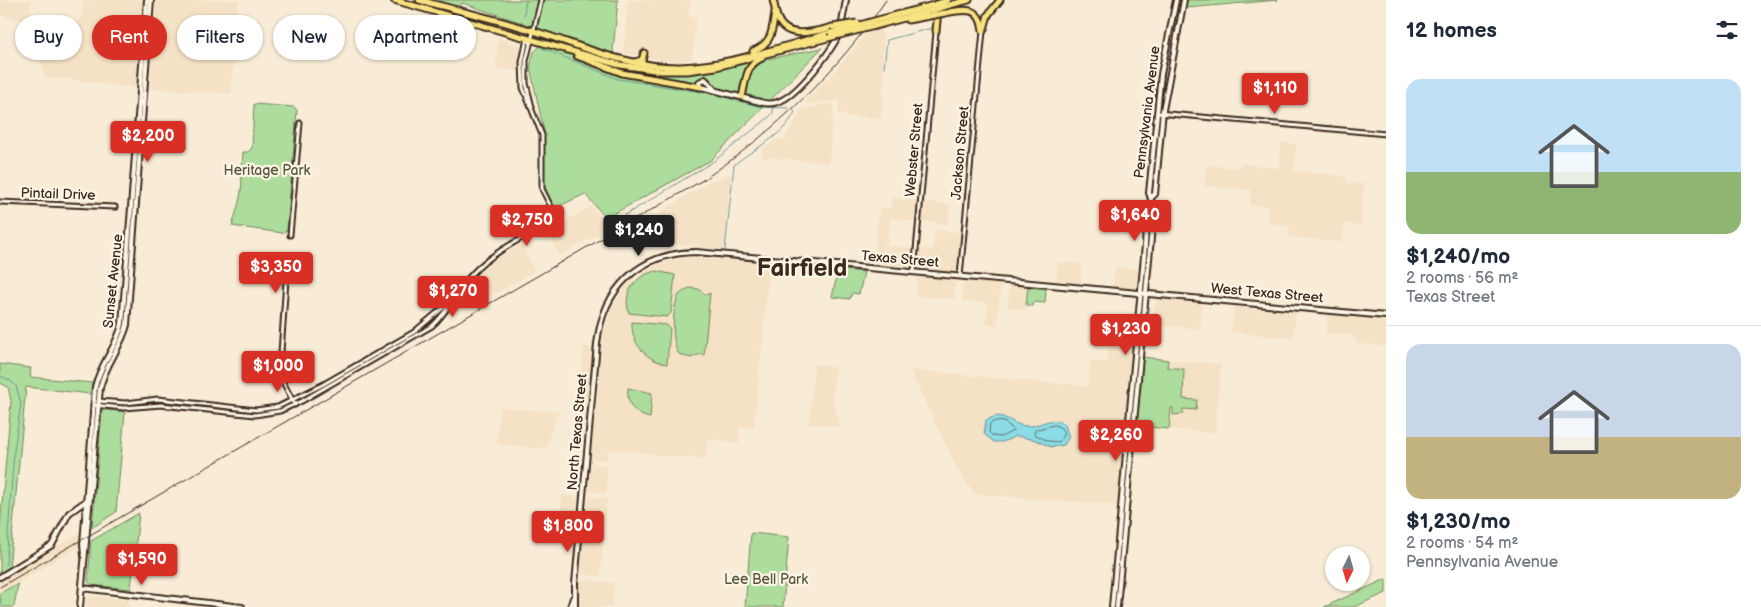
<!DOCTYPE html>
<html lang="en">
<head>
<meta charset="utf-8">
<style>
	body { margin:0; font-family:"Balsamiq Sans",sans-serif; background:#f6f6f7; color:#1f2937; height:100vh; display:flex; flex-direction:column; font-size:19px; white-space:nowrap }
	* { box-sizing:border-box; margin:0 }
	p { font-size:16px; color:#747a83 }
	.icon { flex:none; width:28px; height:28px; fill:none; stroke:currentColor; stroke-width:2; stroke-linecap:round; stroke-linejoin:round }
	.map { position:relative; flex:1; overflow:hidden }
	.panel { display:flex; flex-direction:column; background:#fff; width:375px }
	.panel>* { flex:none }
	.top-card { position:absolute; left:15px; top:15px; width:475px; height:45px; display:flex; gap:10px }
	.needle { width:32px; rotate:185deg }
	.buttons { position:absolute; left:1325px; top:546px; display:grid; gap:10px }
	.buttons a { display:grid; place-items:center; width:45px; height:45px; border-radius:50%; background:#fff; box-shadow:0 1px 4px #0004; font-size:25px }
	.price { position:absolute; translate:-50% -42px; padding:0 11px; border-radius:5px; background:#d93025; color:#fff; font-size:16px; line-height:32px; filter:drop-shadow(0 1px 2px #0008) }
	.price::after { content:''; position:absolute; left:50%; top:30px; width:15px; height:11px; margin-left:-8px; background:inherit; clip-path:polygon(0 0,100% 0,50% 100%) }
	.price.current { background:#222; color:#fff }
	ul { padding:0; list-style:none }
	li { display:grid; align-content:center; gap:10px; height:265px; padding:0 20px }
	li+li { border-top:1px solid #e0e1e3 }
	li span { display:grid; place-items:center; height:155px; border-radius:15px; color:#555 }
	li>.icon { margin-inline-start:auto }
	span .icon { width:90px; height:90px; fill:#fffc; stroke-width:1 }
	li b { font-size:21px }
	h2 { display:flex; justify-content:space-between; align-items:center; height:60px; padding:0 20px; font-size:21px }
	.chip { padding:0 18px; border-radius:22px; background:#fff; box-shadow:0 1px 4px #0004; font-size:18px; line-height:45px }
	.chip.current { background:#d93025; color:#fff }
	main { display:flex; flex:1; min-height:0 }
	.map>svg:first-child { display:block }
</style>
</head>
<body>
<main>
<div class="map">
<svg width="1386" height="607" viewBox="0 0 1386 607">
	<rect width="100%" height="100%" fill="#f9ecd6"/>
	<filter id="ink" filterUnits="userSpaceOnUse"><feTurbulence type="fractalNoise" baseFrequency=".02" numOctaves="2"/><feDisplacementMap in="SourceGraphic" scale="10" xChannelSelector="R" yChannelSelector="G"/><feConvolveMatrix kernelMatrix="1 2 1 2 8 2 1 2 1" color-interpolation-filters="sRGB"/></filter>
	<g filter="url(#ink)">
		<g fill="#f5e1c5">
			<path d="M0,0H31L30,20L9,18L0,14Z"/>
			<path d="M83,0H144L137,84L134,88L67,79H45L42,62L36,45L38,24L43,23V20L77,22L82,16Z"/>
			<path d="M156,0H238L231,94L150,88Z"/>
			<path d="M628,0H692L688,14L696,19L692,59L673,62L623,53Z"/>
			<path d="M879,30L884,36L882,69L884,76L881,119L838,115L839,101L806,104V100L830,77L866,34Z"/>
			<path d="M498,38L522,46L518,71L496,68Z"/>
			<path d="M823,104H834L829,163L762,157V149L776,140H784L801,110Z"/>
			<path d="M1281,143L1296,144L1294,171L1346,176V183L1364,184L1361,226L1344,224L1342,242L1288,237L1289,225L1267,224L1268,207L1250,205L1251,190L1204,186L1206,165L1240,168L1241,164L1279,168Z"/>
			<path d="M731,174L724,249L665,243V237L679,227L675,222L663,229L660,223V212L708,182Z"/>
			<path d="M892,198L950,204L948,224L890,219L888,244L882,243V245L933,250L935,230L960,232L957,272L874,264L879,207L891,209Z"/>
			<path d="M591,206L601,218L600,233L560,256L547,232Z"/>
			<path d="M521,245L535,271L480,302L471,285L473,279L491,263Z"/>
			<path d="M693,257L770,263L754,428L740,427L739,443L708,439L706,460L609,449L607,461L591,459L603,335L613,303L627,285L652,266L677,258Z"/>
			<path d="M1058,262L1082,264L1081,283L1056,280Z"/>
			<path d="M1115,267L1140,270L1138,289L1113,287Z"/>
			<path d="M918,276L956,279L954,299L915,296Z"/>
			<path d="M963,280L1001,284L997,325L986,324L988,303L962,301Z"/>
			<path d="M1009,285L1028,286L1026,310L1008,308Z"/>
			<path d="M1156,299L1202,304L1200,329L1154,325Z"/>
			<path d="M1238,308L1296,312L1293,338L1231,332L1234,309Z"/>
			<path d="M1327,315L1386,320V347L1355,343L1356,336L1326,333Z"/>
			<path d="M1109,340L1135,342L1120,506L974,494L958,471L910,370L1088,386L1090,361L1107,363Z"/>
			<path d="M584,346L589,347L592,351L586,415L577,414Z"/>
			<path d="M1143,357L1221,364L1215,433L1137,426Z"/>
			<path d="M817,364L835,368L833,396L839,426L809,424L814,366Z"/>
			<path d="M500,407L558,412L549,437L547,449L497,444Z"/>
			<path d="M591,463L607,466V493L588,491Z"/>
			<path d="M562,495L577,497L575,528L559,526Z"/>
			<path d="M589,497L607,498L600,576L583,575L580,572L587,499Z"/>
			<path d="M80,533V546L0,593V580Z"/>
			<path d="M584,580L614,583L612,607H578L579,582Z"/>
			<path d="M90,596L129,600L128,607H86L87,598Z"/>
		</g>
		<g fill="#acdd9d" stroke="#74845e">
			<path d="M419,0H618L613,50L616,64L719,69L822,48L711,160L606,218L585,194L555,208L542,181L544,131L530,67L534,52L553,33L462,3L460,11Z"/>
			<path d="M1187,0H1278L1186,8Z"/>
			<path d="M254,104L294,107L297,110L287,230L283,233L232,226C235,215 247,182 239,173L242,168L243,152H248L252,148Z"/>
			<path d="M832,269L864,272L859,294L852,293L850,299L832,297L836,279Z"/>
			<path d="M656,271L675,275L671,313L667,317L629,313C622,292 636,275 656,271Z"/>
			<path d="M1028,287L1046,289L1045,303L1033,302L1032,306L1026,305Z"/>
			<path d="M689,288L699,289L706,295L710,293L704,356L701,354L690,358L679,354C671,346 672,305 679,295C682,292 685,290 689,288Z"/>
			<path d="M632,322L667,325L670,329L667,364C645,360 631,343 632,322Z"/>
			<path d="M1143,357L1168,360L1167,367L1184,369L1183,399L1197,400L1196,410L1183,409V414L1173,415V408H1171L1169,429L1137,426Z"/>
			<path d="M0,364L31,368L30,377L92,383L91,394L26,387L9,569L0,573V527L11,401L8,387L0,383Z"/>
			<path d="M628,388L652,393L650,418C635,415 626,404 628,388Z"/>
			<path d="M105,410L125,412L116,512L92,528L102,412Z"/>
			<path d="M139,513L131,589L91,585L88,581L91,541Z"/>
			<path d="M751,533L789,537L783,607H745Z"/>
			<path d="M1386,579V593L1354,607H1324Z"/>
			<path d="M18,584L14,607H0V593Z"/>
		</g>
		<path fill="#8bdce6" stroke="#6b9596" d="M996,416C1008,416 1015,426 1027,426C1041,427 1051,414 1065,425L1069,437L1064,445L1051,447L1036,440L1016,436L1003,442H994L984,434L986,420Z"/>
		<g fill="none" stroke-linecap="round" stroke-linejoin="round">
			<g stroke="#5b716e" stroke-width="1">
				<path d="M996,421L1004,422L1012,428L1013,431L1001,437L993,436L989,432L990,424Z"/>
				<path d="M1055,425L1061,428L1064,433L1059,442L1048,441L1034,434L1035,430Z"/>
			</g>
			<g stroke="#6b9596" stroke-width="1">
				<path d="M524,15L526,0"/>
				<path d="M542,48L618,79L701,92"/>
				<path d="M884,68L887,40L932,28"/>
				<path d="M709,93L762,107L789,108"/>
				<path d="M607,226L714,161L768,118L773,113V108"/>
				<path d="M725,250L734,165C755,147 782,138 795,112L793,110"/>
				<path d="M0,376L11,381L16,386L21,403L14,450L6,565"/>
				<path d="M0,604L1,599"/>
			</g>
			<g stroke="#3b2a1e" stroke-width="7">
				<g id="tertiary">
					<path d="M532,107L526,83V61L541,0"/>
					<path d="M1158,113L1386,134"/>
					<path d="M0,202L115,207"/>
					<path d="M290,235L300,123"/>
					<path d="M287,266L280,367L283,382L295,405"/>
					<path d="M914,272L936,32"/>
					<path d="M960,276L983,31"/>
					<path d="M98,401L126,403L158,399L256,410L278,407L322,385L414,332L450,302"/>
					<path d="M93,405L124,408L161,405L255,415L280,411L302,401L432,326C449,311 457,290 472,274C494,250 529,235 557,219L542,189V135L523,88L522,62L526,43L530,39"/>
				</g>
			</g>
			<g stroke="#3b2a1e" stroke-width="8">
				<g id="secondary">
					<path d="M841,28L846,0"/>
					<path d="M715,90L705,79L699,82L701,87L760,102C767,104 774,104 780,101C798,94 831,52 839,34"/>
					<path d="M1151,198L1155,194L1163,110L1184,0"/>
					<path d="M84,556L83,544L95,387C100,364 117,347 122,324L147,0"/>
					<path d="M0,577L52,545L69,513L86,501"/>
					<path d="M82,588L242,607"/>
					<path d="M80,607L100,388C105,365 121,348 127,325L151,0"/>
					<path d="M570,607L573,598"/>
					<path d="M575,607V583L597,344C603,288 639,253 696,252L1386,316"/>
					<path d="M1112,607L1145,245L1146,227L1149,222"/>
					<path d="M1117,607L1152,227C1147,216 1155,204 1149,193L1161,74L1176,0"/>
				</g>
			</g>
			<g stroke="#3b2a1e" stroke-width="9">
				<g id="trunk">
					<path d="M394,0L620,65L661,71H687L716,67L828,38"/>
					<path d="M419,0C459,11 500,20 540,33C586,48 629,67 679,67C730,66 782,46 831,33"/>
					<path d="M773,0C775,6 775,13 778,19C787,41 816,31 833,27"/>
					<path d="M946,6L969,0"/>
					<path d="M945,13C966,9 980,6 983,31"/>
					<path d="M908,20L929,16"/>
					<path d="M874,21L930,6"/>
					<path d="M875,26L930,11"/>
					<path d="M984,29L988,15L1000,0"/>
					<path d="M936,31L939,0"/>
					<path d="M753,51C773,43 772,30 775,12"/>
					<path d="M577,56L622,73L701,87"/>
					<path d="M635,62L642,60L644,53"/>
					<path d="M742,97C746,81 745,65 762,58"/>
				</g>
			</g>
			<use href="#tertiary" stroke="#fcf5e5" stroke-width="3"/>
			<use href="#secondary" stroke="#fcf5e5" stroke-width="4"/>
			<use href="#trunk" stroke="#f8e281" stroke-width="5"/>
			<path stroke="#3b2a1e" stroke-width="1" d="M0,587L703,180C774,132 838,71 886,0"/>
			<g stroke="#3b2a1e" stroke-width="9" stroke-linecap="butt">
				<g id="trunk-bridge">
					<path d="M930,6L947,1"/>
					<path d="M930,11L946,6"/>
					<path d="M929,16L945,13"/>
					<path d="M833,27L857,23"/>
					<path d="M831,33L874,21"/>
					<path d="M828,38L875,26"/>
				</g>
			</g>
			<use href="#trunk-bridge" stroke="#f8e281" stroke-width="5"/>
		</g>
	</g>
	<g text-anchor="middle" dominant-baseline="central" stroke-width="4.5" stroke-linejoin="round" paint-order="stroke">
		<g font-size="14" fill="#3b2a1e" stroke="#fcf5e5">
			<text transform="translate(1147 112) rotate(-83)">Pennsylvania Avenue</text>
			<text transform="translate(914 150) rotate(-85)">Webster Street</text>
			<text transform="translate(960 153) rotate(-85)">Jackson Street</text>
			<text transform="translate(58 194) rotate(2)">Pintail Drive</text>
			<text transform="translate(900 259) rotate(5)">Texas Street</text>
			<text transform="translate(113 281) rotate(-84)">Sunset Avenue</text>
			<text transform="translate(1267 293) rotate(5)">West Texas Street</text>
			<text transform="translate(577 432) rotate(-85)">North Texas Street</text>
		</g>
		<g font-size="14" fill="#57573e" stroke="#fcf5e5">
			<text x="267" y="170">Heritage Park</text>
			<text x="766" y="579">Lee Bell Park</text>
		</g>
		<g font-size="24" font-weight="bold" fill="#3b2a1e" stroke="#fcf5e5">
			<text x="802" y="268">Fairfield</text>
		</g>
	</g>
</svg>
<div class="buttons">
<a><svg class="needle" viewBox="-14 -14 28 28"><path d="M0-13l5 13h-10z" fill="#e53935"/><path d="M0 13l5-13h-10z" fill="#747a83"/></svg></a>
</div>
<b class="price" style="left:1275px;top:115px">$1,110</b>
<b class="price" style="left:148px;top:163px">$2,200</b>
<b class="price" style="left:1135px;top:242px">$1,640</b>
<b class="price" style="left:527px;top:247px">$2,750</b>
<b class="price current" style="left:639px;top:257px">$1,240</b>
<b class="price" style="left:276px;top:294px">$3,350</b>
<b class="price" style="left:453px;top:318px">$1,270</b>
<b class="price" style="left:1126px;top:356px">$1,230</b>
<b class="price" style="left:278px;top:393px">$1,000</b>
<b class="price" style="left:1116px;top:462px">$2,260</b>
<b class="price" style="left:568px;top:553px">$1,800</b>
<b class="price" style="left:142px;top:586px">$1,590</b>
<div class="top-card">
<a class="chip">Buy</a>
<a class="chip current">Rent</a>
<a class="chip">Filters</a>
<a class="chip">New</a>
<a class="chip">Apartment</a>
</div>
</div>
<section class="panel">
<h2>12 homes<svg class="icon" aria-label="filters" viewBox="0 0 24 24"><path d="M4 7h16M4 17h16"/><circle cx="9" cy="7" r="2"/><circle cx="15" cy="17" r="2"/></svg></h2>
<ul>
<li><span style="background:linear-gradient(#bfe0f5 60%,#8fb573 0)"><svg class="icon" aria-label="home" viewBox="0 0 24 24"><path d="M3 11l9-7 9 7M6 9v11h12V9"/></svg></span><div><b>$1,240/mo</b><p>2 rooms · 56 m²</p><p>Texas Street</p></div></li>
<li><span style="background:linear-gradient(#c9d6e8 60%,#c2b280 0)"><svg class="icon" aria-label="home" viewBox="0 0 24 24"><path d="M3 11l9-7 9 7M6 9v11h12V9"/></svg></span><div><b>$1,230/mo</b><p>2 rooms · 54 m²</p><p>Pennsylvania Avenue</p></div></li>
</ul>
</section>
</main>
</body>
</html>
